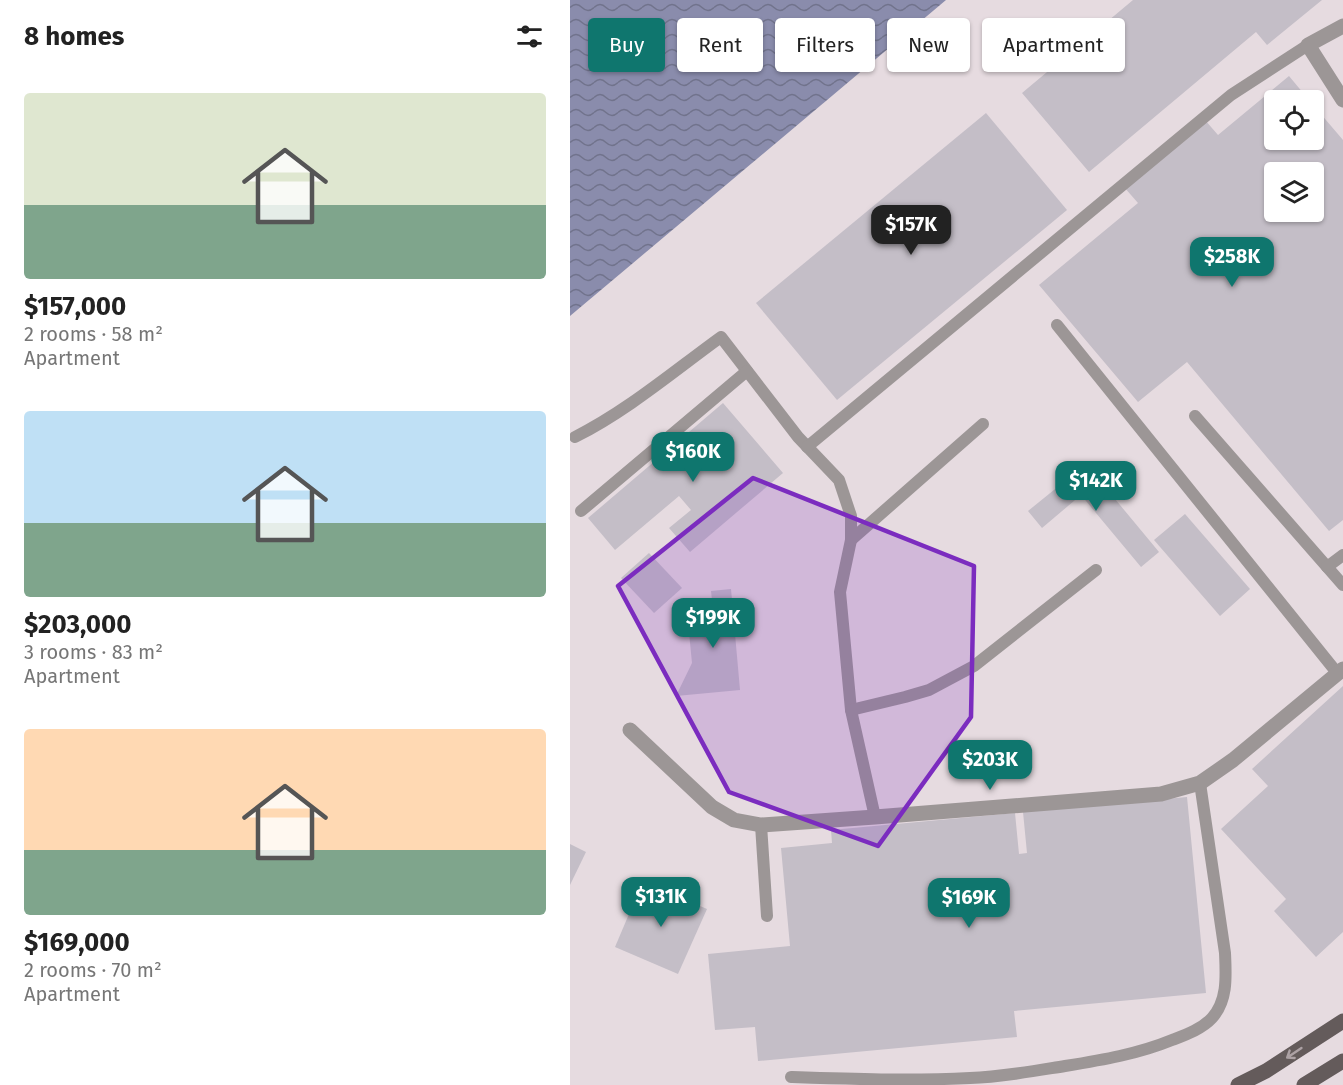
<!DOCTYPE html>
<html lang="en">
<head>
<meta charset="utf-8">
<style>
	body { margin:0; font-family:"Fira Sans",sans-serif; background:#f6f6f6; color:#222; height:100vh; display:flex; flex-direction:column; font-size:22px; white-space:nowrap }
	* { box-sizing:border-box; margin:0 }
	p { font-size:20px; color:#767676 }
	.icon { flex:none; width:33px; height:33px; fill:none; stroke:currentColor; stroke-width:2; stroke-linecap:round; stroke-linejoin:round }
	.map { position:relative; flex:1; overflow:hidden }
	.sheet { display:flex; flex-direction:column; background:#fff; width:570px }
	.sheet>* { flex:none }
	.top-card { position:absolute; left:18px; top:18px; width:570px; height:54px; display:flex; gap:12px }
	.fabs { position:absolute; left:694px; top:90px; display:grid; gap:12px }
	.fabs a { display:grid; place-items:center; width:60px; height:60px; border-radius:6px; background:#fff; box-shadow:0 2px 4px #0004; font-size:30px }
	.price { position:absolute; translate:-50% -51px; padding:0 14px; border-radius:12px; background:#0f766e; color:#fff; font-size:20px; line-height:39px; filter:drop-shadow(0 2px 3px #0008) }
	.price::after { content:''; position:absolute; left:50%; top:36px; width:18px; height:14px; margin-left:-9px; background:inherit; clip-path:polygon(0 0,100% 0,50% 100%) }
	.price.active { background:#222; color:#fff }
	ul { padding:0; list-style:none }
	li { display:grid; align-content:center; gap:12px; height:318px; padding:0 24px }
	li span { display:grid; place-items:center; height:186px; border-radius:6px; color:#555 }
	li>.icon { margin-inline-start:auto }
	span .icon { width:108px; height:108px; fill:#fffc; stroke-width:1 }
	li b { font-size:26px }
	h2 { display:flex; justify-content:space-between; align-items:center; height:72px; padding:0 24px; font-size:26px }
	.pill { padding:0 21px; border-radius:6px; background:#fff; box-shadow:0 2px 4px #0004; font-size:21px; line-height:54px }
	.pill.active { background:#0f766e; color:#fff }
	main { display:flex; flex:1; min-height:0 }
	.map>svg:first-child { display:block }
</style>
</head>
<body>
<main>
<section class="sheet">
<h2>8 homes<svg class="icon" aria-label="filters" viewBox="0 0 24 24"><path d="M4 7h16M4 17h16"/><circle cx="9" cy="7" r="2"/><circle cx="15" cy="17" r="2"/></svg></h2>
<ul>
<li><span style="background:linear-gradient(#dfe7d0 60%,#7fa58c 0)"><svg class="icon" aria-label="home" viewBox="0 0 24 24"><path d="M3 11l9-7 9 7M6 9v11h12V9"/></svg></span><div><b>$157,000</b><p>2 rooms · 58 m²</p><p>Apartment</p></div></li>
<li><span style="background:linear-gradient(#bfe0f5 60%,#7fa58c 0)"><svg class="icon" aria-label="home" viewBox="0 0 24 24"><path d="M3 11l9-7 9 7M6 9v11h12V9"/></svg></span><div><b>$203,000</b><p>3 rooms · 83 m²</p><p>Apartment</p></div></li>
<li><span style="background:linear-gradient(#ffd9b3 65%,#7fa58c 0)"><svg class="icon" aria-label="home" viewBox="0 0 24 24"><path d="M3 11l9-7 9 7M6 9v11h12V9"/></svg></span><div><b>$169,000</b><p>2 rooms · 70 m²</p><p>Apartment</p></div></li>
</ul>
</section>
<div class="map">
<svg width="773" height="1085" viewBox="0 0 773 1085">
	<defs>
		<pattern id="water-waves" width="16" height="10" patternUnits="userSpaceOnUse" patternTransform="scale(1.5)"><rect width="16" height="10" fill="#8a8cac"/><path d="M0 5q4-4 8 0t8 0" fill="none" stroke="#71738c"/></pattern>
	</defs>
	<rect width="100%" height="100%" fill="#e6dbe0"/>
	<path fill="url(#water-waves)" d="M0,0H376L0,316Z"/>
	<g fill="#c4bec7" fill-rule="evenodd">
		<path d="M563,0H752L697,45L686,32L519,172L452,93Z"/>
		<path d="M719,76L739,100H705V140H744V106L773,140V520L759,531L617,362L568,402L469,285L568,203L554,187L635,120L648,135ZM705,172H744V212H705Z"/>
		<path d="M416,113L497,210L267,400L186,303Z"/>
		<path d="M153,403L213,473L120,552L99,528L121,510L109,496L45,550L18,518Z"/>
		<path d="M516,464L589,552L571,567L511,495L472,528L458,511Z"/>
		<path d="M615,514L680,589L650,616L584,540Z"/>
		<path d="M79,553L112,588L84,613L51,578Z"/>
		<path d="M161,589L170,690L106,696L122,663L117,612L143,610L141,591Z"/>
		<path d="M773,686V932L746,957L704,911L716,899L651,829L698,786L682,769Z"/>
		<path d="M617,797L636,993L444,1011L447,1037L188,1061L185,1027L145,1030L138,954L220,946L211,848L262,843L261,830L445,813L449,854L457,853L453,812Z"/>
		<path d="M0,844L16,852L0,885Z"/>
		<path d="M73,881L137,909L108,974L45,947Z"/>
	</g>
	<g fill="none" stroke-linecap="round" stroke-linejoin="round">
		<g stroke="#9c9696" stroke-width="12">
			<path d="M487,325L768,674"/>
			<path d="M625,416L773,585"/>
			<path d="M5,437C57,411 104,371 151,337L228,437L269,480L281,516V540L270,592L281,710L305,817"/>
			<path d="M237,447L661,95L738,45"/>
			<path d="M11,511L177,371"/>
			<path d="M281,540L413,424"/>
			<path d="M757,567L773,555"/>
			<path d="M281,710L335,697L359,690L404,666L526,570"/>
			<path d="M191,825L197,916"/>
			<path d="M221,1077C281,1079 340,1081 400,1078C432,1077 464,1071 495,1066C532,1060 568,1054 602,1040C615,1035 632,1029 642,1018C658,1000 656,976 655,953L630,783"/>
		</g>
		<g stroke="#9c9696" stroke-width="15">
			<path d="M773,26L738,45L773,100"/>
			<path d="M60,730L142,807L164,820L191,825L305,817L591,794L630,783L663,760L773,669"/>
		</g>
		<g stroke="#645b5b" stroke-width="15">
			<path d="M668,1085L696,1071L773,1021"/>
			<path d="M734,1085L773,1061"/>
		</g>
	</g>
	<defs><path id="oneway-shaft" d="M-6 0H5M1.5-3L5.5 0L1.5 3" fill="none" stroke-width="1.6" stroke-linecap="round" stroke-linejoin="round" transform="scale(1.5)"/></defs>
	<use stroke="#aca1a4" href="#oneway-shaft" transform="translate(724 1053) rotate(146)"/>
	<path fill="#7b2cbf" fill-opacity="0.2" stroke="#7b2cbf" stroke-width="4.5" stroke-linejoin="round" d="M183,478L404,566L401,717L308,846L159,792L48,586Z"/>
</svg>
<div class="fabs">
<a><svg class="icon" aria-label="locate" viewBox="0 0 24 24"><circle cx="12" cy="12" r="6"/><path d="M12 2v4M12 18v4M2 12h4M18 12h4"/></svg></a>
<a><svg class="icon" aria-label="layers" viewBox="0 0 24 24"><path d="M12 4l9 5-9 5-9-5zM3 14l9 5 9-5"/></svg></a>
</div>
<b class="price active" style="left:341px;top:256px">$157K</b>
<b class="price" style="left:662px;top:288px">$258K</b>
<b class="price" style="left:123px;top:483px">$160K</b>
<b class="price" style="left:526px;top:512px">$142K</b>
<b class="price" style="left:143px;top:649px">$199K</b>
<b class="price" style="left:420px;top:791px">$203K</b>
<b class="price" style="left:91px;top:928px">$131K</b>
<b class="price" style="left:399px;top:929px">$169K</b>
<div class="top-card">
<a class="pill active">Buy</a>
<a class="pill">Rent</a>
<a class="pill">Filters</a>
<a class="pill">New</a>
<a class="pill">Apartment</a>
</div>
</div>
</main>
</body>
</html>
